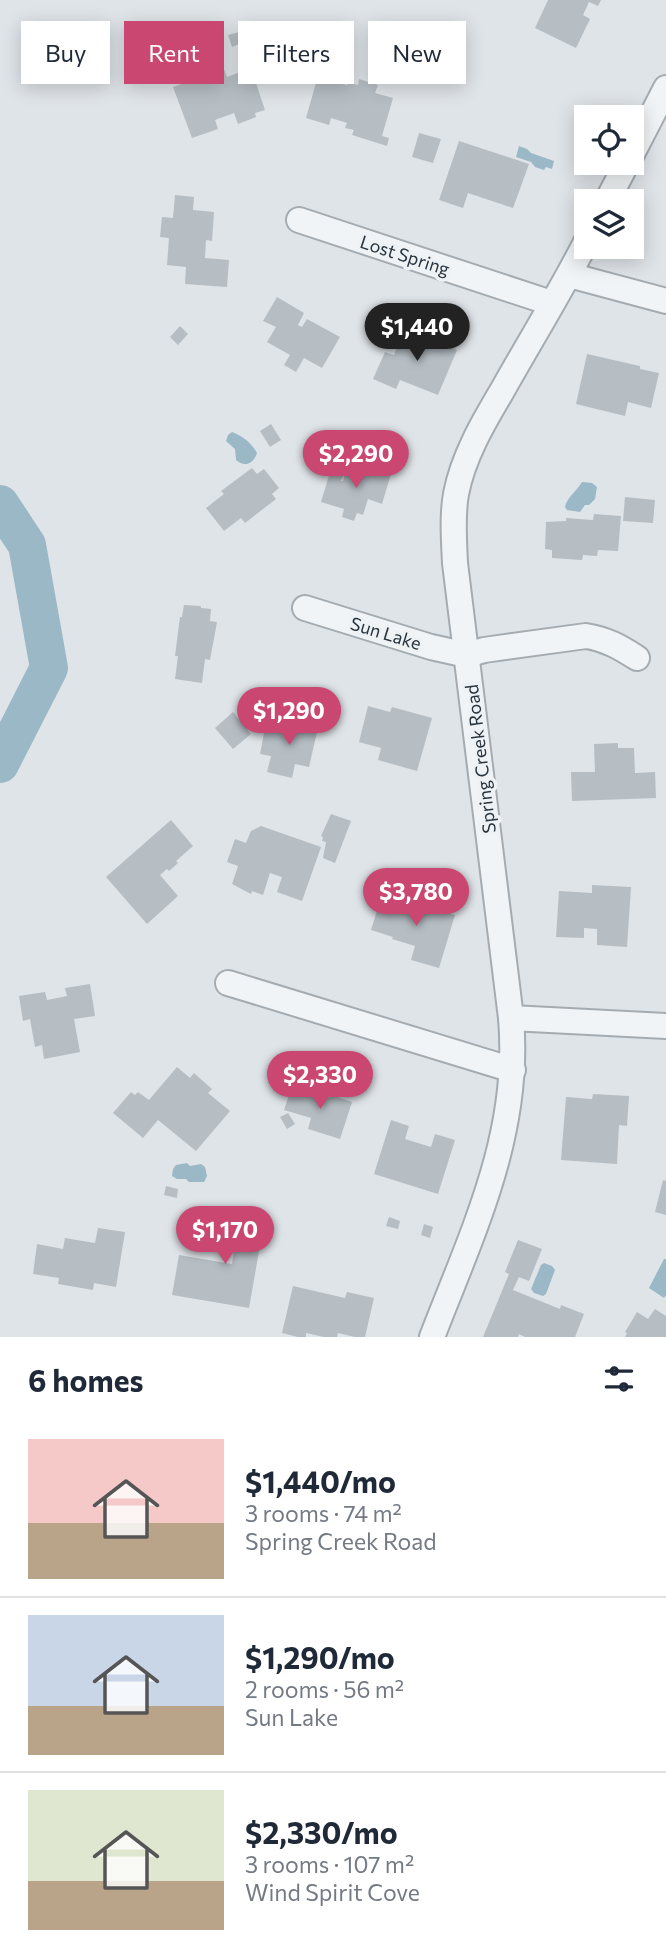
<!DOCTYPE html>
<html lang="en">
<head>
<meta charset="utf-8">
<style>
	body { margin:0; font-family:Commissioner,sans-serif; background:#f6f6f7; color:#1f2937; height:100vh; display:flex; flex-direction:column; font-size:26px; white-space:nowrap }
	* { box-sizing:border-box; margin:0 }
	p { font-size:23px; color:#747a83 }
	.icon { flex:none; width:38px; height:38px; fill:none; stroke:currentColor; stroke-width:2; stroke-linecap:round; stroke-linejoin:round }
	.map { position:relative; height:1337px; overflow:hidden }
	.details { display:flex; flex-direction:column; background:#fff; flex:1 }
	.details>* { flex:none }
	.banner { position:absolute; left:21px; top:21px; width:625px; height:63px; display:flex; gap:14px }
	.buttons { position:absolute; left:574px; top:105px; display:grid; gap:14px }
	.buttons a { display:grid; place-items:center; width:70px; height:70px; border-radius:0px; background:#fff; box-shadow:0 4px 18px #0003; font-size:35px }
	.price { position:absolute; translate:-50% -60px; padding:0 16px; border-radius:24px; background:#ca4772; color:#fff; font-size:23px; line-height:46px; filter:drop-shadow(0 2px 4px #0008) }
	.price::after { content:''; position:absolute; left:50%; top:42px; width:21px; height:16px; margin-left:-10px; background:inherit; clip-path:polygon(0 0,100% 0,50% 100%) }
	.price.current { background:#222; color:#fff }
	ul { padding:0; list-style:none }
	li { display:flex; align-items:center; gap:21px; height:175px; padding:0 28px }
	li+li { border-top:2px solid #e0e1e3 }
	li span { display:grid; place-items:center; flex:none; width:196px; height:140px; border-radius:0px; color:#555 }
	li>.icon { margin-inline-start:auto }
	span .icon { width:84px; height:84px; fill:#fffc; stroke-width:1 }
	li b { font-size:30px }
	h2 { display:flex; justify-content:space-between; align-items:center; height:84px; padding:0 28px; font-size:30px }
	.pill { padding:0 24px; border-radius:0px; background:#fff; box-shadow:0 4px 18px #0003; font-size:24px; line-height:63px }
	.pill.current { background:#ca4772; color:#fff }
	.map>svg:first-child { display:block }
</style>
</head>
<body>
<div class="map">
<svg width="666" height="1337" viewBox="0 0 666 1337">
	<rect width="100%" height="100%" fill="#dfe4e8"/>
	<g fill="#9bb8c7">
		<path d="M519,146L527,149L531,153L554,161L552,169L546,167L544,170L535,167L531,162L516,157Z"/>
		<path d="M232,432C242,436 252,443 257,453C254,463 245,468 236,460L235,449L226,441L228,435Z"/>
		<path d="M582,482L592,483L597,487L595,499L589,505H585L580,512L567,510L565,507C567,497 577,491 582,482Z"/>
		<path d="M187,1163L190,1166L201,1164L205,1167L207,1176L204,1182H189L186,1179H177L172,1176L173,1169L176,1165Z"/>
		<path d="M664,1259H666V1295L664,1298L649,1288Z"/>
		<path d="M544,1263L552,1266L555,1270L546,1294L543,1296L534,1293L531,1289L541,1265Z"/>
	</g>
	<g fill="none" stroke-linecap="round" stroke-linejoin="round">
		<path stroke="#9bb8c7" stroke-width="38" d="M0,504L27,545L49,668L0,764"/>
	</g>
	<g fill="#b6bec4">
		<path d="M548,0H601L598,6L589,2L583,15L590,19L576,48L535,28Z"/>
		<path d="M239,32L242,43L232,47L228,35Z"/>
		<path d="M215,39L219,52L206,56L202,43Z"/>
		<path d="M251,68L265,110L255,113L256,117L238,124L234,113L215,120L218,129L192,138L173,87L224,69L227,77Z"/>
		<path d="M318,76L347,85L348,82L358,85L359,79L378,85L375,93L393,98L382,136L389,138L387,146L352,135L354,130L345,128L347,123L331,118L329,125L306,118Z"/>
		<path d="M419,133L441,139L433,163L412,157Z"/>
		<path d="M459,141L529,164L513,208L468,193L463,208L439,200Z"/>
		<path d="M175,195L194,197L193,210L214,212L212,241L206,240L205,258L229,260L227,287L185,284L186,267L167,265L169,238L160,237L162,217L173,218Z"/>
		<path d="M277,297L304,313L298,325L302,327L307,319L340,337L322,368L304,358L296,372L284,365L290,355L267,342L276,327L263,321Z"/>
		<path d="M180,326L188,334L178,345L170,337Z"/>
		<path d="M409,328L433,337L431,340L443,345L444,343L457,350L438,395L400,380L396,389L373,379L385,352L394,355L400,339L404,341Z"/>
		<path d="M587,354L640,366V369L659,373L651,408L628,402L625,416L576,404Z"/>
		<path d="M271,424L281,440L270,447L260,431Z"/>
		<path d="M349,440L363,443L358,458L345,455Z"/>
		<path d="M357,464L391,474L382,504L368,499L363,515L357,513L354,521L342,517L344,509L321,502L330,472L343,476L341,481H343L345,473L352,475Z"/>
		<path d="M252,468L257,474L264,469L279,488L272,494L276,499L245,523L241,518L224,531L206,508L224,494L221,491Z"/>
		<path d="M625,497L655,500L653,523L623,521Z"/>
		<path d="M594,514L621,516L618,551L598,550L597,556L583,555L582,560L552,558V550L545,549L546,522L566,521V518L593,520Z"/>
		<path d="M184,605L201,606V608L211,609L210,621L217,622L210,660L205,659L202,683L175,679L178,656H175L180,617H182Z"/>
		<path d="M368,706L390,712L392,707L432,718L417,771L378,760L381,748L359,742Z"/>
		<path d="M233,712L251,734L233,749L215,728Z"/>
		<path d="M288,717L308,721L307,730L317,732L309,767L295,764L292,778L267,772L271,756L260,754L265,728L277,731L280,721L286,722Z"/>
		<path d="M618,743V748H634L635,773L655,772L656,798L572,801L571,772H595L594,744Z"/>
		<path d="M331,814L351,821L335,863L323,858L326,842L322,841L323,837L321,836Z"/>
		<path d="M171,820L193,846L176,861L178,863L169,871L167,869L160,875L178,896L147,924L106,877Z"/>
		<path d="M261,826L321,847L302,901L277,892L282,877L270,873L263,895L252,891L251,894L232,884L238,866L227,862L235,839L246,843L251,831Z"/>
		<path d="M592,885L631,887L627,947L597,945V929L584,928V938L556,937L559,891L592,893Z"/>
		<path d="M389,895L455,915L439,968L411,960L415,946L392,939L393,937L371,930L379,904L385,906Z"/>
		<path d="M90,984L95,1016L74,1019L80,1052L44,1059L42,1045L35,1047L30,1019L23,1021L19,996L45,992L47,1000L67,996L65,988Z"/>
		<path d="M177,1067L190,1078L194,1073L212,1089L208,1093L230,1111L196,1151L158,1120L143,1138L113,1113L131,1092L135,1095L138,1092L149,1100Z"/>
		<path d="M292,1086L330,1098L331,1095L352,1102L340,1139L308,1129L311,1118L284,1110Z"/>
		<path d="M593,1094L629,1096L627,1126L619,1125L617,1164L561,1160L566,1097L592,1099Z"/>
		<path d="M288,1113L295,1124L287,1129L280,1117Z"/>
		<path d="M391,1120L409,1126L405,1139L431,1147L435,1134L455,1140L438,1194L374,1174Z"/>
		<path d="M663,1180L666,1181V1215L655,1212Z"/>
		<path d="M166,1186L178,1189L177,1198L164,1195Z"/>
		<path d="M228,1211L265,1218L249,1308L172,1295L179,1255L232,1264L234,1251L221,1249Z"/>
		<path d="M389,1217L400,1221L398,1229L386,1226Z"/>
		<path d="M424,1224L433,1227L430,1238L421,1235Z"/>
		<path d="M98,1228L125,1232L116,1287L94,1283L93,1290L58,1284L59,1278L33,1274L37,1244L63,1249L65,1238L95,1243Z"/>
		<path d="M518,1240L542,1249L529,1281L519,1277L513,1290L560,1309L561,1305L584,1314L575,1337H525L519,1334L518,1337H483L509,1274L505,1272Z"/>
		<path d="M293,1286L345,1298L347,1292L374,1298L365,1337H355L338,1333L337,1337H324L306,1333V1337H298L282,1333Z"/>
		<path d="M655,1309L666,1316V1337H625L627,1333L625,1332L637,1312L648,1319Z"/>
	</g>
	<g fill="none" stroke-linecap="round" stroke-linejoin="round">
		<g stroke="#a4acb2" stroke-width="28">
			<g id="minor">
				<path d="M632,154L666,88"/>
				<path d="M607,201L627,163"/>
				<path d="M299,220L551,303"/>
				<path d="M569,275L666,301"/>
				<path d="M305,608L431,647L467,655L484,650L586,636C606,639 620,647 637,658"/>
				<path d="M228,983L513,1070"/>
				<path d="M511,1018L666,1026"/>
				<path d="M432,1337C473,1231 521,1134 511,1018L455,563C454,541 452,516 456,494C463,457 483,423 502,391C530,341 560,293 586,242"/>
			</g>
		</g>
		<use href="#minor" stroke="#f1f4f6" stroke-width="24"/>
	</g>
	<g text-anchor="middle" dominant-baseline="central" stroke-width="7" stroke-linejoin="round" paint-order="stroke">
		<g font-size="18" fill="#28343e" stroke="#eef2f5">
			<text transform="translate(405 255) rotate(18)">Lost Spring</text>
			<text transform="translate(386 633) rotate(17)">Sun Lake</text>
			<text transform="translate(480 759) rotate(-97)">Spring Creek Road</text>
		</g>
	</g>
</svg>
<div class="buttons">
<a><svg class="icon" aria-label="locate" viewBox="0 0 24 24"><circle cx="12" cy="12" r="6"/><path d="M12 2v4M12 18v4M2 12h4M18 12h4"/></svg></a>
<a><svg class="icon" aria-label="layers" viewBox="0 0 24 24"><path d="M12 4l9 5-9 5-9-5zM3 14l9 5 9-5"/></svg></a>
</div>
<b class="price current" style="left:417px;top:363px">$1,440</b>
<b class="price" style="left:356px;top:490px">$2,290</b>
<b class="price" style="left:289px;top:747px">$1,290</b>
<b class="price" style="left:416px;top:928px">$3,780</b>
<b class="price" style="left:320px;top:1111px">$2,330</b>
<b class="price" style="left:225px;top:1266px">$1,170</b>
<div class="banner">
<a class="pill">Buy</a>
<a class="pill current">Rent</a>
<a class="pill">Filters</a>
<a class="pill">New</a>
</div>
</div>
<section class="details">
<h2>6 homes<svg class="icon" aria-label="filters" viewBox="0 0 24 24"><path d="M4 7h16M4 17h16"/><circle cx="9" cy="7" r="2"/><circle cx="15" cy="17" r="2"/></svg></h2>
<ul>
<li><span style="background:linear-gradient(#f6c9c9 60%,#b9a48a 0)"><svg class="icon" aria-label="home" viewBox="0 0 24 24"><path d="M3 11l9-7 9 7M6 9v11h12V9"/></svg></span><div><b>$1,440/mo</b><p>3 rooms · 74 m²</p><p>Spring Creek Road</p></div></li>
<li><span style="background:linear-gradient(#c9d6e8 65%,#b9a48a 0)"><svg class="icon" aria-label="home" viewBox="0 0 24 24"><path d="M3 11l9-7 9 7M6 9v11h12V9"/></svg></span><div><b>$1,290/mo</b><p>2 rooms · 56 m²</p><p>Sun Lake</p></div></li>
<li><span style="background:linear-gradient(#dfe7d0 65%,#b9a48a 0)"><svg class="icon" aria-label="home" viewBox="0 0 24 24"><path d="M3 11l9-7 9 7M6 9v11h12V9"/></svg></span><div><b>$2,330/mo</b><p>3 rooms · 107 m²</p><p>Wind Spirit Cove</p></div></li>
</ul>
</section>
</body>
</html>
